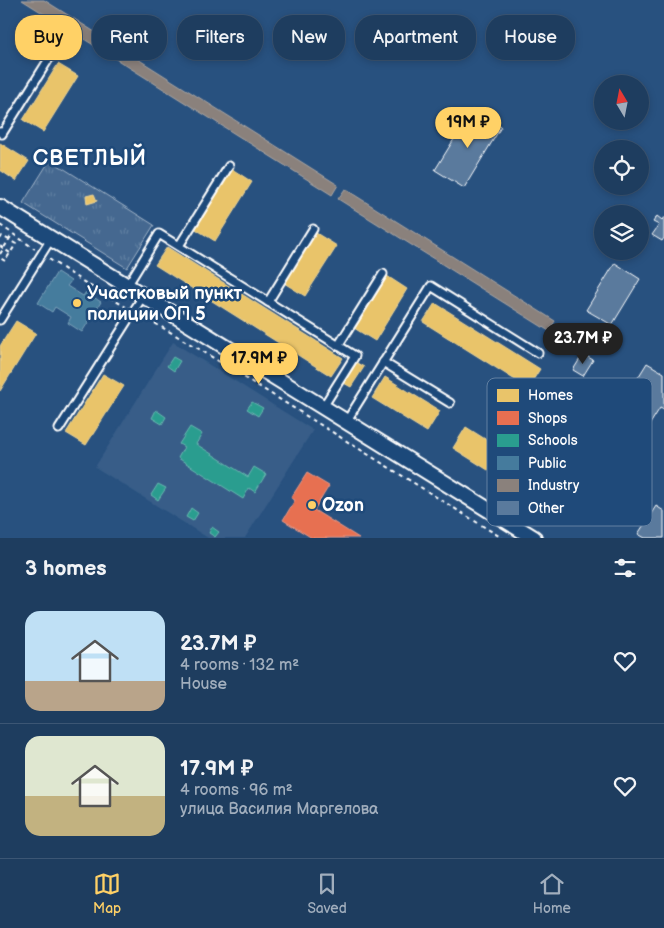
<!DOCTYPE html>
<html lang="en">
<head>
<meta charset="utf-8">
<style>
	body { margin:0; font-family:"Balsamiq Sans",sans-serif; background:#264465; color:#f1f3f6; height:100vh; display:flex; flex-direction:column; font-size:19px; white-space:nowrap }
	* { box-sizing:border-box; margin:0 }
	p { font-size:16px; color:#a1aebd }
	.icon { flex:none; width:28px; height:28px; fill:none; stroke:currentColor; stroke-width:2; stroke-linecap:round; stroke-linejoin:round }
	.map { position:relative; height:538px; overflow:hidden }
	.panel { display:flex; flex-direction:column; background:#1e3d5f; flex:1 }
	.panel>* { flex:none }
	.banner { position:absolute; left:15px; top:15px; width:635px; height:45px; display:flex; gap:10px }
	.needle { width:32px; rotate:350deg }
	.fabs { position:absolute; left:594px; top:75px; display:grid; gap:10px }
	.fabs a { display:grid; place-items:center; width:55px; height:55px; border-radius:50%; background:#1e3d5f; box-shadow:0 2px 8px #0003,0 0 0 1px #3c5674; font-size:25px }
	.price { position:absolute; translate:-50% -42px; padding:0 11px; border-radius:18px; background:#ffd166; color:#111; font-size:16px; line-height:32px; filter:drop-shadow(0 1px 2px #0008) }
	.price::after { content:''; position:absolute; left:50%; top:30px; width:15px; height:11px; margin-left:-8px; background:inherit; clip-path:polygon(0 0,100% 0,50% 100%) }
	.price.current { background:#222; color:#fff }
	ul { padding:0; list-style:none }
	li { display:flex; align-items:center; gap:15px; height:125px; padding:0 25px }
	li+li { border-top:1px solid #3c5674 }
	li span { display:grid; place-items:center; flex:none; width:140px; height:100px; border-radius:15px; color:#555 }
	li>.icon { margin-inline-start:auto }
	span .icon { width:60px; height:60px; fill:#fffc; stroke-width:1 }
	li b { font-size:21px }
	h2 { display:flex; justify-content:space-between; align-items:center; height:60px; padding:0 25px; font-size:21px }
	.tag { padding:0 18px; border-radius:20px; background:#1e3d5f; box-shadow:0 2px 8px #0003,0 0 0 1px #3c5674; font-size:18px; line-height:45px }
	.tag.current { background:#ffd166; color:#111 }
	.tabs { display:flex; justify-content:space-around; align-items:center; height:70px; border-top:1px solid #3c5674; background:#1e3d5f; font-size:14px; color:#a1aebd }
	.tabs a { display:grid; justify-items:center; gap:2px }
	.tabs .current { color:#ffd166 }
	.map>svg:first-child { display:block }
</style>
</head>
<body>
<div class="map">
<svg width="664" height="538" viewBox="0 0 664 538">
	<defs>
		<pattern id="grass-tufts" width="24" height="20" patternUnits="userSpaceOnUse" patternTransform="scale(1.25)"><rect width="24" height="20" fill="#446890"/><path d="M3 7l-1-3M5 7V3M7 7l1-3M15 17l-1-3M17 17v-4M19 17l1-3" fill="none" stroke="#607fa1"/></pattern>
	</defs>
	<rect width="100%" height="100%" fill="#28517f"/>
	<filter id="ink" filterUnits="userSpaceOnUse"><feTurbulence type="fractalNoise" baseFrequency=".02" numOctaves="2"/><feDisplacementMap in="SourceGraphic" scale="10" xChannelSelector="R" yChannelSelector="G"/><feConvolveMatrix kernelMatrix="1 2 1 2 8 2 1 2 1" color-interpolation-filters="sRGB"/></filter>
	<g filter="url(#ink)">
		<path fill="#375d88" d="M173,342L313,430L245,538H208L95,467Z"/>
		<path fill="url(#grass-tufts)" stroke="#a2b4c8" d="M50,160L154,225L127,268L23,203Z"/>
		<g fill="#e9c46a" stroke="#f0d697">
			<path d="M58,64L78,76L43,132L23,120Z"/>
			<path d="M0,143L29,161L16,181L0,170Z"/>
			<path d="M232,169L252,182L215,241L194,228Z"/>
			<path d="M94,194L97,201L87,204L86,196Z"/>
			<path d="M316,233L337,246L305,296L284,283Z"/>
			<path d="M167,247L343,358L331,376L155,265Z"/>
			<path d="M387,276L407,289L375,341L354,328Z"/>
			<path d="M435,303L540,369L528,388L423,322Z"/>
			<path d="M16,321L36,333L0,391V346Z"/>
			<path d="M355,362L364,367L351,387L342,382Z"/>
			<path d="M103,374L124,386L86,445L66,433Z"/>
			<path d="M385,377L440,411L427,432L372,398Z"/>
			<path d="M466,427L520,461L507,482L453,448Z"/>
		</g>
		<path fill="#e76f51" stroke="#ee9a85" d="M307,473L329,486L314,510L359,538H312L283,520L295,500L291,498Z"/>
		<g fill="#2a9d8f" stroke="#6abab1">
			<path d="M173,357L180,361L174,371L167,366Z"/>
			<path d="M252,402L263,408L258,416L247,409Z"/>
			<path d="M156,410L166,417L162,424L152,418Z"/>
			<path d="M190,427L202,434L196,444L248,477L254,467L266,474L255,492L249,488L243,499L178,458L184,447L179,444Z"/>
			<path d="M158,484L166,488L158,500L151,495Z"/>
			<path d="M191,508L198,513L193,521L186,517Z"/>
			<path d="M212,527L219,532L215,537L209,533Z"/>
		</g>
		<path fill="#457b9d" stroke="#7da3ba" d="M57,272L71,281L67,286L83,296L86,292L101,302L82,332L68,323L71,317L55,307L52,312L38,303Z"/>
		<g fill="#8a817c" stroke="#ada7a3">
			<path d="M22,0H44L338,185L332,195Z"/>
			<path d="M345,189L555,321L549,331L338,199Z"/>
		</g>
		<g fill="#5a7a9d" stroke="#fff">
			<path d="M472,110L501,127L464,188L435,170Z"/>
			<path d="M657,216L662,220L664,217V238L662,241L652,235L659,225L653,222Z"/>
			<path d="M615,263L640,279L612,325L586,310Z"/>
			<path d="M583,354L593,360L583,376L573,370Z"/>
			<path d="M647,363L664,373V410L660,408L596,510L567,492Z"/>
			<path d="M656,506L664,511V538H645L638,534Z"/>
		</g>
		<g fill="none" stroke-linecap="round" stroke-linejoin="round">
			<g stroke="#fff" stroke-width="11">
				<g id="lane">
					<path d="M0,132L2,134L52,54"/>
					<path d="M179,246L229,166"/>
					<path d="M127,286L159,234L355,356L323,407"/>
					<path d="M268,302L313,229"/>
					<path d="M0,320L51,239"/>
					<path d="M338,346L383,274"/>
					<path d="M383,362L450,403"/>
					<path d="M346,422L431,286L538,353"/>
					<path d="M59,429L143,296"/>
				</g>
			</g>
			<g stroke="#fff" stroke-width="18">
				<path id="street" d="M0,207L534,538"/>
			</g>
			<g stroke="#fff" stroke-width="2" stroke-dasharray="4 4" stroke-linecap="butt">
				<path d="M0,225L35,249"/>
				<path d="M0,239L2,236L16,244L5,261L0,258"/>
				<path d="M0,246L10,253"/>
				<path d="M0,254L12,235"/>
				<path d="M49,259L82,281L126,307"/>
				<path d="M141,315L199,349L502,538"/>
			</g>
			<use href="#lane" stroke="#1f4a7a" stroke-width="7"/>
			<use href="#street" stroke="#1f4a7a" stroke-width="14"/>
		</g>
	</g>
	<g fill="#ffd166" stroke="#1f4a7a" stroke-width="2">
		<circle cx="77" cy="303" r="5"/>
		<circle cx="312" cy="505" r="5"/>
	</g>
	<g text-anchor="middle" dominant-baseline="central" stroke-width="5" stroke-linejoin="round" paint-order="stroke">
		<g font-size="18" font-weight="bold" fill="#fff" stroke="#1f4a7a" text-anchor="start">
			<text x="87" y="293">Участковый пункт<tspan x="87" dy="21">полиции ОП 5</tspan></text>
			<text x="322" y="505">Ozon</text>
		</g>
		<g font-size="22" font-weight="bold" letter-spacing="1" fill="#fff" stroke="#1f4a7a">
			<text x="90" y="158">СВЕТЛЫЙ</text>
		</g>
	</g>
	<rect x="487" y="378" width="165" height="148" rx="8" fill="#1f4a7a" stroke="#6280a2" stroke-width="1"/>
	<rect x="497" y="389" width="22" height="13" fill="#e9c46a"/>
	<rect x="497" y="411" width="22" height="14" fill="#e76f51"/>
	<rect x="497" y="434" width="22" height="13" fill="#2a9d8f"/>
	<rect x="497" y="456" width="22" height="14" fill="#457b9d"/>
	<rect x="497" y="479" width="22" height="13" fill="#8a817c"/>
	<rect x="497" y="501" width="22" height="14" fill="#5a7a9d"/>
	<g font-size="14" fill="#fff">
		<text x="528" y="400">Homes</text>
		<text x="528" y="423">Shops</text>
		<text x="528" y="445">Schools</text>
		<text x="528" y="468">Public</text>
		<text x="528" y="490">Industry</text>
		<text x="528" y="513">Other</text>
	</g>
</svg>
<div class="fabs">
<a><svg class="needle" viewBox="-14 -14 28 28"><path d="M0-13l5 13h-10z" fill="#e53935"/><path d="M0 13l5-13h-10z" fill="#a1aebd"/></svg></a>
<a><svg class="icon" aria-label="locate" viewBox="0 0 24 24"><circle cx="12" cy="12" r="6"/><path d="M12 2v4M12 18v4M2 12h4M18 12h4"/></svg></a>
<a><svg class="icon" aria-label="layers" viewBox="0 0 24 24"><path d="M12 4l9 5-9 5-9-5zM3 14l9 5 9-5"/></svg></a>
</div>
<b class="price" style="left:468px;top:149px">19M ₽</b>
<b class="price current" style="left:583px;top:365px">23.7M ₽</b>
<b class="price" style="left:259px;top:385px">17.9M ₽</b>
<div class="banner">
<a class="tag current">Buy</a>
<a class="tag">Rent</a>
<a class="tag">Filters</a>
<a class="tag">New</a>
<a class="tag">Apartment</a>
<a class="tag">House</a>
</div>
</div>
<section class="panel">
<h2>3 homes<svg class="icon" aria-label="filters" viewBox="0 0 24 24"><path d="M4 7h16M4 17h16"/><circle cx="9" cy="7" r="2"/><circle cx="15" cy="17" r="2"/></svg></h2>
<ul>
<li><span style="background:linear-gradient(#bfe0f5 70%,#b9a48a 0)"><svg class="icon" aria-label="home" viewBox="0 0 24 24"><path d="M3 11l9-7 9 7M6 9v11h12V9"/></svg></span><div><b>23.7M ₽</b><p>4 rooms · 132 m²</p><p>House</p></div><svg class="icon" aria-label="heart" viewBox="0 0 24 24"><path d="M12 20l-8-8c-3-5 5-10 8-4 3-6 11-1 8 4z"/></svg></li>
<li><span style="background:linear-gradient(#dfe7d0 60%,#c2b280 0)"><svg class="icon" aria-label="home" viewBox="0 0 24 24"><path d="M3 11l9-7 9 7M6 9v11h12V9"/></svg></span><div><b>17.9M ₽</b><p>4 rooms · 96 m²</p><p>улица Василия Маргелова</p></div><svg class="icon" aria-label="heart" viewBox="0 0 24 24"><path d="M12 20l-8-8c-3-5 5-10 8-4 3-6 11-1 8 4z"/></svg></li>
</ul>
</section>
<nav class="tabs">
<a class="current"><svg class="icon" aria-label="map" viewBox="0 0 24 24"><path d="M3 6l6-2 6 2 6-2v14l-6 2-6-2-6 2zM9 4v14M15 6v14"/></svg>Map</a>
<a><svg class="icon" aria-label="saved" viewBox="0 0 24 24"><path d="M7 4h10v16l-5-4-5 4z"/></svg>Saved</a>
<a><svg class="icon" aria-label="home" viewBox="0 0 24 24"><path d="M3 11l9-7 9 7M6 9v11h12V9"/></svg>Home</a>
</nav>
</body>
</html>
